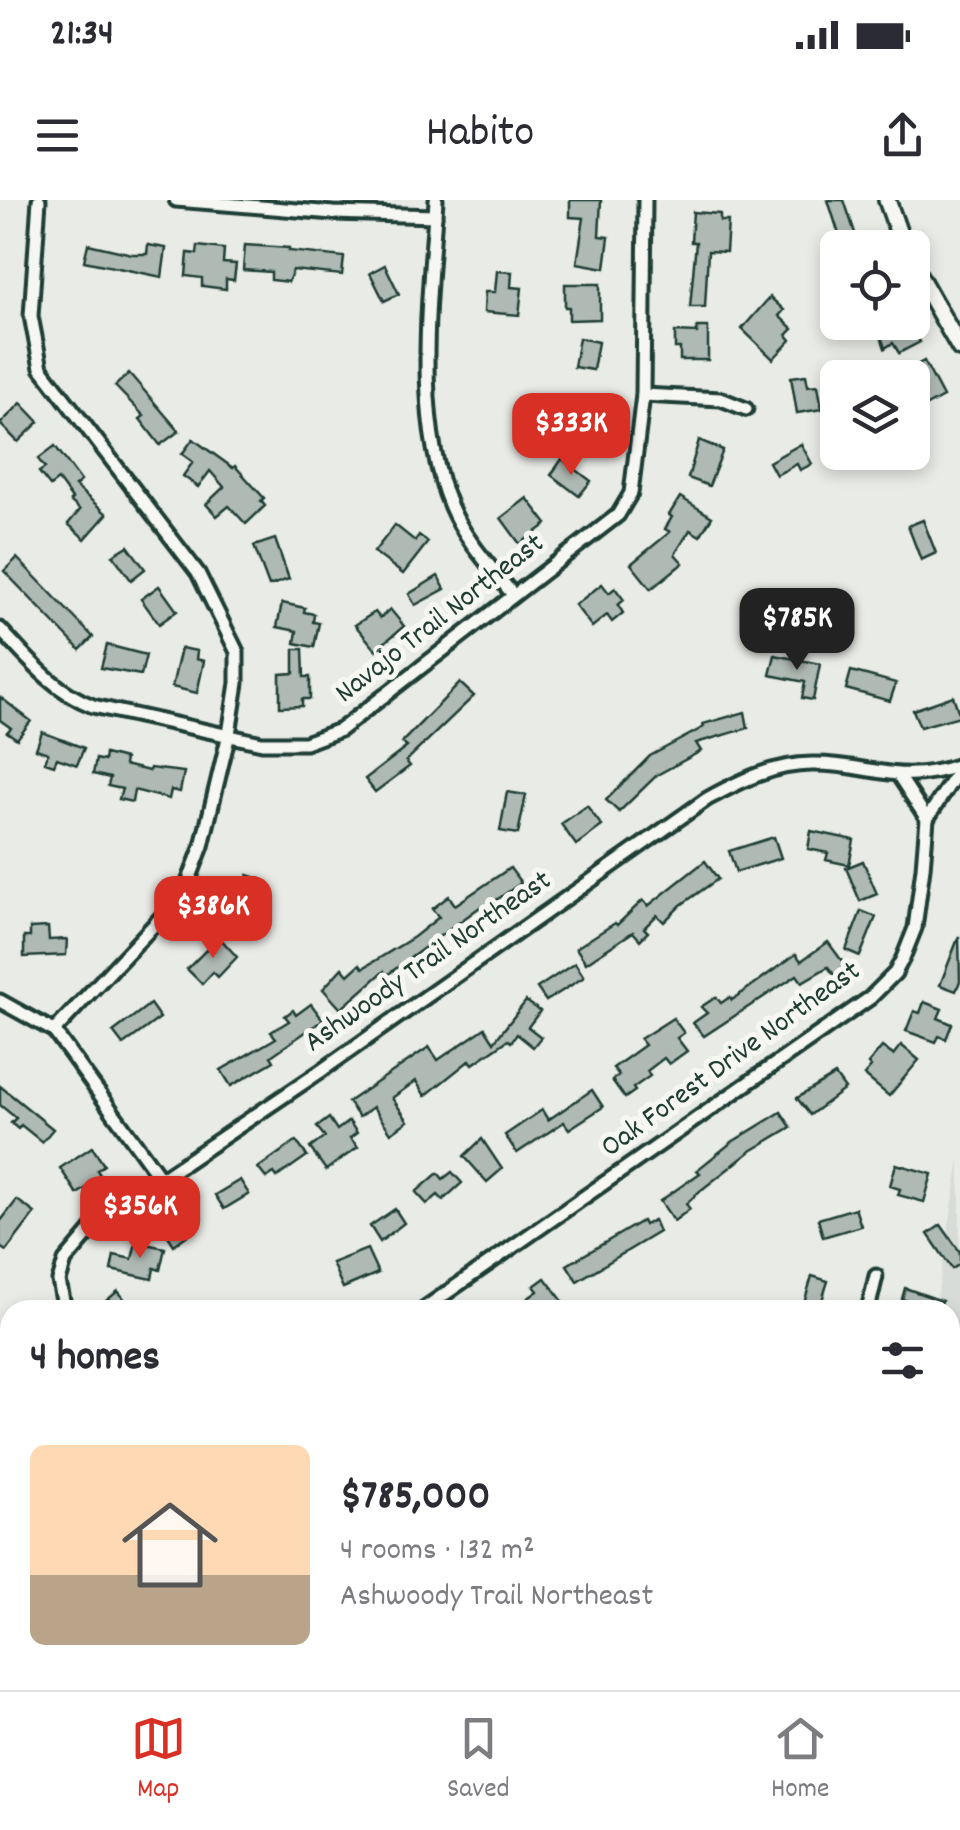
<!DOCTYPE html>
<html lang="en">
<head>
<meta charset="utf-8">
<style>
	body { margin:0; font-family:Dekko,sans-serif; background:#f2f2f3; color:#2b2b33; height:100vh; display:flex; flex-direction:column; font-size:38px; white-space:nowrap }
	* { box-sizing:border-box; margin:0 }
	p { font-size:32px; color:#7c7c81 }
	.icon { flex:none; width:55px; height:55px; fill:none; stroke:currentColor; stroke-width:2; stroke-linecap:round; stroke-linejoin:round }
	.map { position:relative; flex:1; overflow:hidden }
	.details { position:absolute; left:0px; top:1100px; width:960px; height:390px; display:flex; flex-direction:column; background:#fff; border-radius:30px 30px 0 0; box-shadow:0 5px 15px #0003 }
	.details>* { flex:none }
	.tools { position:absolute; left:820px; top:30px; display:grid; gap:20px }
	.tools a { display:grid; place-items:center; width:110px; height:110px; border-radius:15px; background:#fff; box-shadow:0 5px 15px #0003; font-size:50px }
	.price { position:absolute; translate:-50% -85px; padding:0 22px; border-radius:20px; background:#d93025; color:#fff; font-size:32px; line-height:65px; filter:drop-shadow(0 2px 5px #0008) }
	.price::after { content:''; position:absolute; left:50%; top:60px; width:30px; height:22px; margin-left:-15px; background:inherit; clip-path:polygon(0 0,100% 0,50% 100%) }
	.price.current { background:#222; color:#fff }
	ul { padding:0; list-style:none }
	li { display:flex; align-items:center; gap:30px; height:250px; padding:0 30px }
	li+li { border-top:2px solid #e1e1e2 }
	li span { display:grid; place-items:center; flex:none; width:280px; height:200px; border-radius:15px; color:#555 }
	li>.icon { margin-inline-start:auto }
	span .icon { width:120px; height:120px; fill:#fffc; stroke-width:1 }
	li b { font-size:42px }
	h2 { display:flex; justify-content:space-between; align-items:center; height:120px; padding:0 30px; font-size:42px }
	.status { display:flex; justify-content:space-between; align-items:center; height:70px; padding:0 50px; background:#fff; direction:ltr }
	.status svg { height:28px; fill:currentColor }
	header { display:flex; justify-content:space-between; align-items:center; height:130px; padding:0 30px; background:#fff; font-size:45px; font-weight:600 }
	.tab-bar { display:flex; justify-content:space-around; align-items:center; height:140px; border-top:2px solid #e1e1e2; background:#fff; font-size:28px; color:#7c7c81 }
	.tab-bar a { display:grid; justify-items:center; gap:5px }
	.tab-bar .current { color:#d93025 }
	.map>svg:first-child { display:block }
</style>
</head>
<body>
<div class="status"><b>21:34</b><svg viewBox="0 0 49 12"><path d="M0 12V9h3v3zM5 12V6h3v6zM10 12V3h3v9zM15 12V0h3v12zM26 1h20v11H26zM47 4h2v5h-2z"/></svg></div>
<header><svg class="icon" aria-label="menu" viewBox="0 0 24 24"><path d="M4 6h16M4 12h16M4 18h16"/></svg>Habito<svg class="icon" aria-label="share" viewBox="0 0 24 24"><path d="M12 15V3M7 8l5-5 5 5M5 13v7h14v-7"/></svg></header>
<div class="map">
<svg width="960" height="1490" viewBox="0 0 960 1490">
	<rect width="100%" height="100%" fill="#e9ebe7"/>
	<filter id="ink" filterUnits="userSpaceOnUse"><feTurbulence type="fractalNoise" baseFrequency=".01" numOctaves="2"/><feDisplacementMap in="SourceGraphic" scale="20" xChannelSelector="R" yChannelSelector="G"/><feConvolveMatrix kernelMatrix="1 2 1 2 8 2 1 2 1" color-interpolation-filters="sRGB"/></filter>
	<g filter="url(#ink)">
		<path fill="#d8dcd8" d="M960,959V1342L950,1345V1110H935Z"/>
		<g fill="#b0bab5" stroke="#1f3d34" stroke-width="2.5">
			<path d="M570,0H601L599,36L609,37L605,68L577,63L584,18L570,17Z"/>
			<path d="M828,0H844L856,36L841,41Z"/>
			<path d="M693,12L720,14V21H728L726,52L708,51L705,107H690L696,42H691Z"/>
			<path d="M88,44L132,54H147L148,45L166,48L162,77L84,61Z"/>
			<path d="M245,45L289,48V51L344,57L342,75L293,70L288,82L271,80V72L243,70Z"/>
			<path d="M198,46L224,49L223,63L236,64L234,80L226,79V89L202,86V78L186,76L188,53L197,54Z"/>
			<path d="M385,65L399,94L384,101L370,73Z"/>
			<path d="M497,71L512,72L511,87L522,88L519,115L484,112L485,92H495Z"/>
			<path d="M565,84H600V119L569,120V107H565Z"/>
			<path d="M770,97L784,110L779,116L793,129L787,135L791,140L773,159L742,129Z"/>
			<path d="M876,122H903L907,131L912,128L920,142L899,153L893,143L885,148Z"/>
			<path d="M697,127H708V160H680V148H675V132L697,133Z"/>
			<path d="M579,138L598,142L593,170L574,167Z"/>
			<path d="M924,161L943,197L912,214V178H893Z"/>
			<path d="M129,173L179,231L160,245L140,219L144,216L115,186Z"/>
			<path d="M806,175L808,186L818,185L822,209L797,213L791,177Z"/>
			<path d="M21,203L39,222L18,242L0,224Z"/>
			<path d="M193,239L233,268L235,266L264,298L261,301L265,306L246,324L229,306L217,316L206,304L224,287L210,271L198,287L183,276L193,262L182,254Z"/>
			<path d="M699,240L723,250L709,286L688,278Z"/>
			<path d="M801,244L812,264L800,270L797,264L776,275L769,262Z"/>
			<path d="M55,246L81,281L75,286L107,314L85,339L68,324L80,310L70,301L72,299L58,280L50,286L39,272L45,268L38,259Z"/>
			<path d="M562,259L591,281L579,296L551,275Z"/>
			<path d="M680,297L712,317L700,336L690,330L675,354L683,363L651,389L631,364L670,332L665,329L672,317L669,315Z"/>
			<path d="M527,298L547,324L520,344L501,318Z"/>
			<path d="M923,320L936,353L921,360L908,326Z"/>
			<path d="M395,325L415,341L419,335L428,342L403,374L374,352Z"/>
			<path d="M275,339L289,379L269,386L254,346Z"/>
			<path d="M128,346L145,369L131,380L113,355Z"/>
			<path d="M17,358L93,437L80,450L4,371Z"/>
			<path d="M438,376L445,389L415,405L409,394Z"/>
			<path d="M602,384L609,393L615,388L624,400L618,405L623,413L612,422L607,415L592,427L575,405Z"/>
			<path d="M159,386L177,411L159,424L141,399Z"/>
			<path d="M282,403L305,408L304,412L314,414L313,422L319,423L314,447L295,443L297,431L277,427Z"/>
			<path d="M390,409L404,426L376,450L355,425L375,412L380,418Z"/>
			<path d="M107,445L146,455L141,475L101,468Z"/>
			<path d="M181,448L197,451L196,459L204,461L197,493L172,487Z"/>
			<path d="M294,449H303L304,477H310V499H302V506L280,507V474L294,473Z"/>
			<path d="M775,455L820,464L813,500L802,498L805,482L770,475Z"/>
			<path d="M851,471L896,483L890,501L846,489Z"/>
			<path d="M460,483L474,496L406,561L410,566L375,592L365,579L407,547L402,542Z"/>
			<path d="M953,496L960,516L920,527L913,510Z"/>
			<path d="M0,497L31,521L17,539L7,532L11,528L0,520Z"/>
			<path d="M745,512L748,528L696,543L701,551L657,575L619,612L606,600L650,556L704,527L703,524Z"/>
			<path d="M42,532L84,548L77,565L57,558L54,565L45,562L48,553L36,549Z"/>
			<path d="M105,554L125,559L124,565L149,571L150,568L184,572L180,592L171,590L169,599L134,590L132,602L119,599L122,589L108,586L110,578L93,574L96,559L104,561Z"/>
			<path d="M507,592L526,595L518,634L500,631Z"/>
			<path d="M587,606L602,626L576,645L561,624Z"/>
			<path d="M811,631L854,640L849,665L826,660L828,653L808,649Z"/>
			<path d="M774,637L781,658L736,672L729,651Z"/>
			<path d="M705,661L718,679L681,705L664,722L657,715L644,728L648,732L640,740L633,732L586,763L576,748L615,723L617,725L643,700L648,706Z"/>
			<path d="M863,661L877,694L860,701L846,668Z"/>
			<path d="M510,668L521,683L482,710L480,707L387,775L384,771L341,809L323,789L342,768L348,775L360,764L363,768L414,737L439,717L432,709L449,696L455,705Z"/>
			<path d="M248,675L261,679L257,693L263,695L258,712L246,708L248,702L241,700Z"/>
			<path d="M861,711L876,717L860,756L846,750Z"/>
			<path d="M48,727L49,740L67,739L66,755L24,757V737H30V728Z"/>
			<path d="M959,736L960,781L956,791L940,785Z"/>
			<path d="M219,737L237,757L218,777L213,772L202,784L187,769Z"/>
			<path d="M828,742L850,772L838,780L828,767L802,782L797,775L704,836L693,823L707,813L701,807L716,797L721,803L730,797L732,800L796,754L801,761Z"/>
			<path d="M575,763L584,777L546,801L537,788Z"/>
			<path d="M526,801L540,811L528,827L541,837L533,847L517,834L511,842L508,840L473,864L470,860L425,896L416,881L392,898L408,921L391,933L373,907L359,917L348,902L429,847L438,860L485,828L494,842Z"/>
			<path d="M924,802L942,809L938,818L952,824L946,839L939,836L936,842L906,831L914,811L920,813Z"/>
			<path d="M150,804L160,818L123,845L113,832Z"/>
			<path d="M311,804L323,820L271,856L274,861L231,886L221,870L276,838L271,832L289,821L285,816L293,810L296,815Z"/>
			<path d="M673,818L684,833L677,838L687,851L669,864L664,858L647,871L650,876L633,888L635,891L625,898L612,880L619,875L613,868L645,845L640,839Z"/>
			<path d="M901,845L919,860L889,896L864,875L871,867L868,864L882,847L893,855Z"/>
			<path d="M835,875L845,889L810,915L797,898Z"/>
			<path d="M0,886L53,929L42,942L21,925L18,929L11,923L16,918L0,905Z"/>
			<path d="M592,890L603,907L569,929L564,922L517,953L505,935L542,910L548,920Z"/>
			<path d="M781,912L791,927L751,951L700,991L686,1004L690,1009L674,1021L660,1001L700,973L697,970L732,942Z"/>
			<path d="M329,918L337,930L349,921L357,933L350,938L358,947L326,970L310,948L325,937L317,927Z"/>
			<path d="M482,939L502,969L487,982L464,956Z"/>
			<path d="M296,941L307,956L277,977L274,973L266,978L258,968Z"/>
			<path d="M92,947L104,965L97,970L102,978L77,994L60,968Z"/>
			<path d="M896,964L932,974L924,1002L898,995L900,989L890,986Z"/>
			<path d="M452,972L462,983L443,1000L438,995L427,1004L416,992L438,973L443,979Z"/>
			<path d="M240,980L249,994L224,1009L215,995Z"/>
			<path d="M17,1000L35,1013L6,1051L0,1047V1022Z"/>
			<path d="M193,1007L201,1018L193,1024L196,1029L174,1045L163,1028Z"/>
			<path d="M855,1008L861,1026L823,1037L818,1019Z"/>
			<path d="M395,1009L404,1023L380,1042L370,1026Z"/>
			<path d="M654,1020L659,1032L577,1081L567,1065L642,1021L644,1025Z"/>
			<path d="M941,1025L960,1052V1064L952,1069L928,1034Z"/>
			<path d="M136,1042L165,1048L160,1070L154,1068L152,1079L111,1070L114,1055L132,1059Z"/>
			<path d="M367,1049L378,1073L343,1088L332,1063Z"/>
			<path d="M812,1076L828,1081L819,1110H802Z"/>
			<path d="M545,1078L562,1100L550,1110H530L523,1102L538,1091L534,1086Z"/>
			<path d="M905,1088L942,1101L939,1110H912L914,1103L902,1099Z"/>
			<path d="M118,1091L133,1110H95Z"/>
		</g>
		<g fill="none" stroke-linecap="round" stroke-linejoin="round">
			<g stroke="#1f3d34" stroke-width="19">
				<g id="minor">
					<path d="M39,0L31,116L41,168L198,373L237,452V483L229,534L202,646L184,693L54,831"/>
					<path d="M176,0L333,13L435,16"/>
					<path d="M436,0C430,93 413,220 451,307C465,340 491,367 513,395"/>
					<path d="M643,195L721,199L746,209"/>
					<path d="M0,429C29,460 54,491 93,506L262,543H305L340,530L618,315L631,293L643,195L645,0"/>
					<path d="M927,619L960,568"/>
					<path d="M0,801L54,831L161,979"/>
					<path d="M65,1110L59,1081L65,1061L99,1021L321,871L707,599C740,581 774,564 812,564C871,563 896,587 960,565"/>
					<path d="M422,1110L870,798L895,773L903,758L915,728L923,668L927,619L899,576"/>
					<path d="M868,1110L876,1076"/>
					<path d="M0,1286L10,1288"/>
				</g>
			</g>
			<g stroke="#1f3d34" stroke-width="22">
				<g id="secondary">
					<path d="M887,0L904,48"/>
					<path d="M912,64L960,148"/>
				</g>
			</g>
			<g stroke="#1f3d34" stroke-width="28">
				<g id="motorway">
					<path d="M950,1401L960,1398"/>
					<path d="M950,1432L960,1430"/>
					<path d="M950,1451L960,1450"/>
					<path d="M0,1456L10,1457"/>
					<path d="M0,1483L84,1490"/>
					<path d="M539,1490L636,1480"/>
				</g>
			</g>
			<use href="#minor" stroke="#f6f6f2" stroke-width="11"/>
			<use href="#secondary" stroke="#f6f6f2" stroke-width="15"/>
			<use href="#motorway" stroke="#f6f6f2" stroke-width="20"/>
		</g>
	</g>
	<g text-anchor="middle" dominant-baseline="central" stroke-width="10" stroke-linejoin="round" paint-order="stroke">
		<g font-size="30" fill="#1f3d34" stroke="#f6f6f2">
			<text transform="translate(441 420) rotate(-38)">Navajo Trail Northeast</text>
			<text transform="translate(429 763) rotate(-35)">Ashwoody Trail Northeast</text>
			<text transform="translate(732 861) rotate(-36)">Oak Forest Drive Northeast</text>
		</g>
	</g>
</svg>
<div class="tools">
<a><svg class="icon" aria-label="locate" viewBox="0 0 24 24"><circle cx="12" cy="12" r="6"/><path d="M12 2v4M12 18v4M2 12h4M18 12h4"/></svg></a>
<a><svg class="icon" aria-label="layers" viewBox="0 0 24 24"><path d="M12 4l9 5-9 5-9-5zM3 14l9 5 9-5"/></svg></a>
</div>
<b class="price" style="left:571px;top:278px">$333K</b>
<b class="price current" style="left:797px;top:473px">$785K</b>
<b class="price" style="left:213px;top:761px">$386K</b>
<b class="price" style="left:140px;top:1061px">$356K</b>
<section class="details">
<h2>4 homes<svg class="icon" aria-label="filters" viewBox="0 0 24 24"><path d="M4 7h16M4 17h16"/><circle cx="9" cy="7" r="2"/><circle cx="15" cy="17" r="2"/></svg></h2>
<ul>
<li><span style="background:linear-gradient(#ffd9b3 65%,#b9a48a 0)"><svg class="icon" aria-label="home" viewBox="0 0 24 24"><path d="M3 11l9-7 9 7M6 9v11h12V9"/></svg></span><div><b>$785,000</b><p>4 rooms · 132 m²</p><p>Ashwoody Trail Northeast</p></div></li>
</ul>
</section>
</div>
<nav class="tab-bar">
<a class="current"><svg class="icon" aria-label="map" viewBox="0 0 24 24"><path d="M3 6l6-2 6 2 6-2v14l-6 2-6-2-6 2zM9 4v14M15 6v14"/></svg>Map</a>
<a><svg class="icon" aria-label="saved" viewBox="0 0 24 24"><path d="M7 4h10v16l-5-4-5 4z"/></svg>Saved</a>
<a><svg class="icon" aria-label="home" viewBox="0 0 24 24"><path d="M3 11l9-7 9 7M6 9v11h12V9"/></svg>Home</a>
</nav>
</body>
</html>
